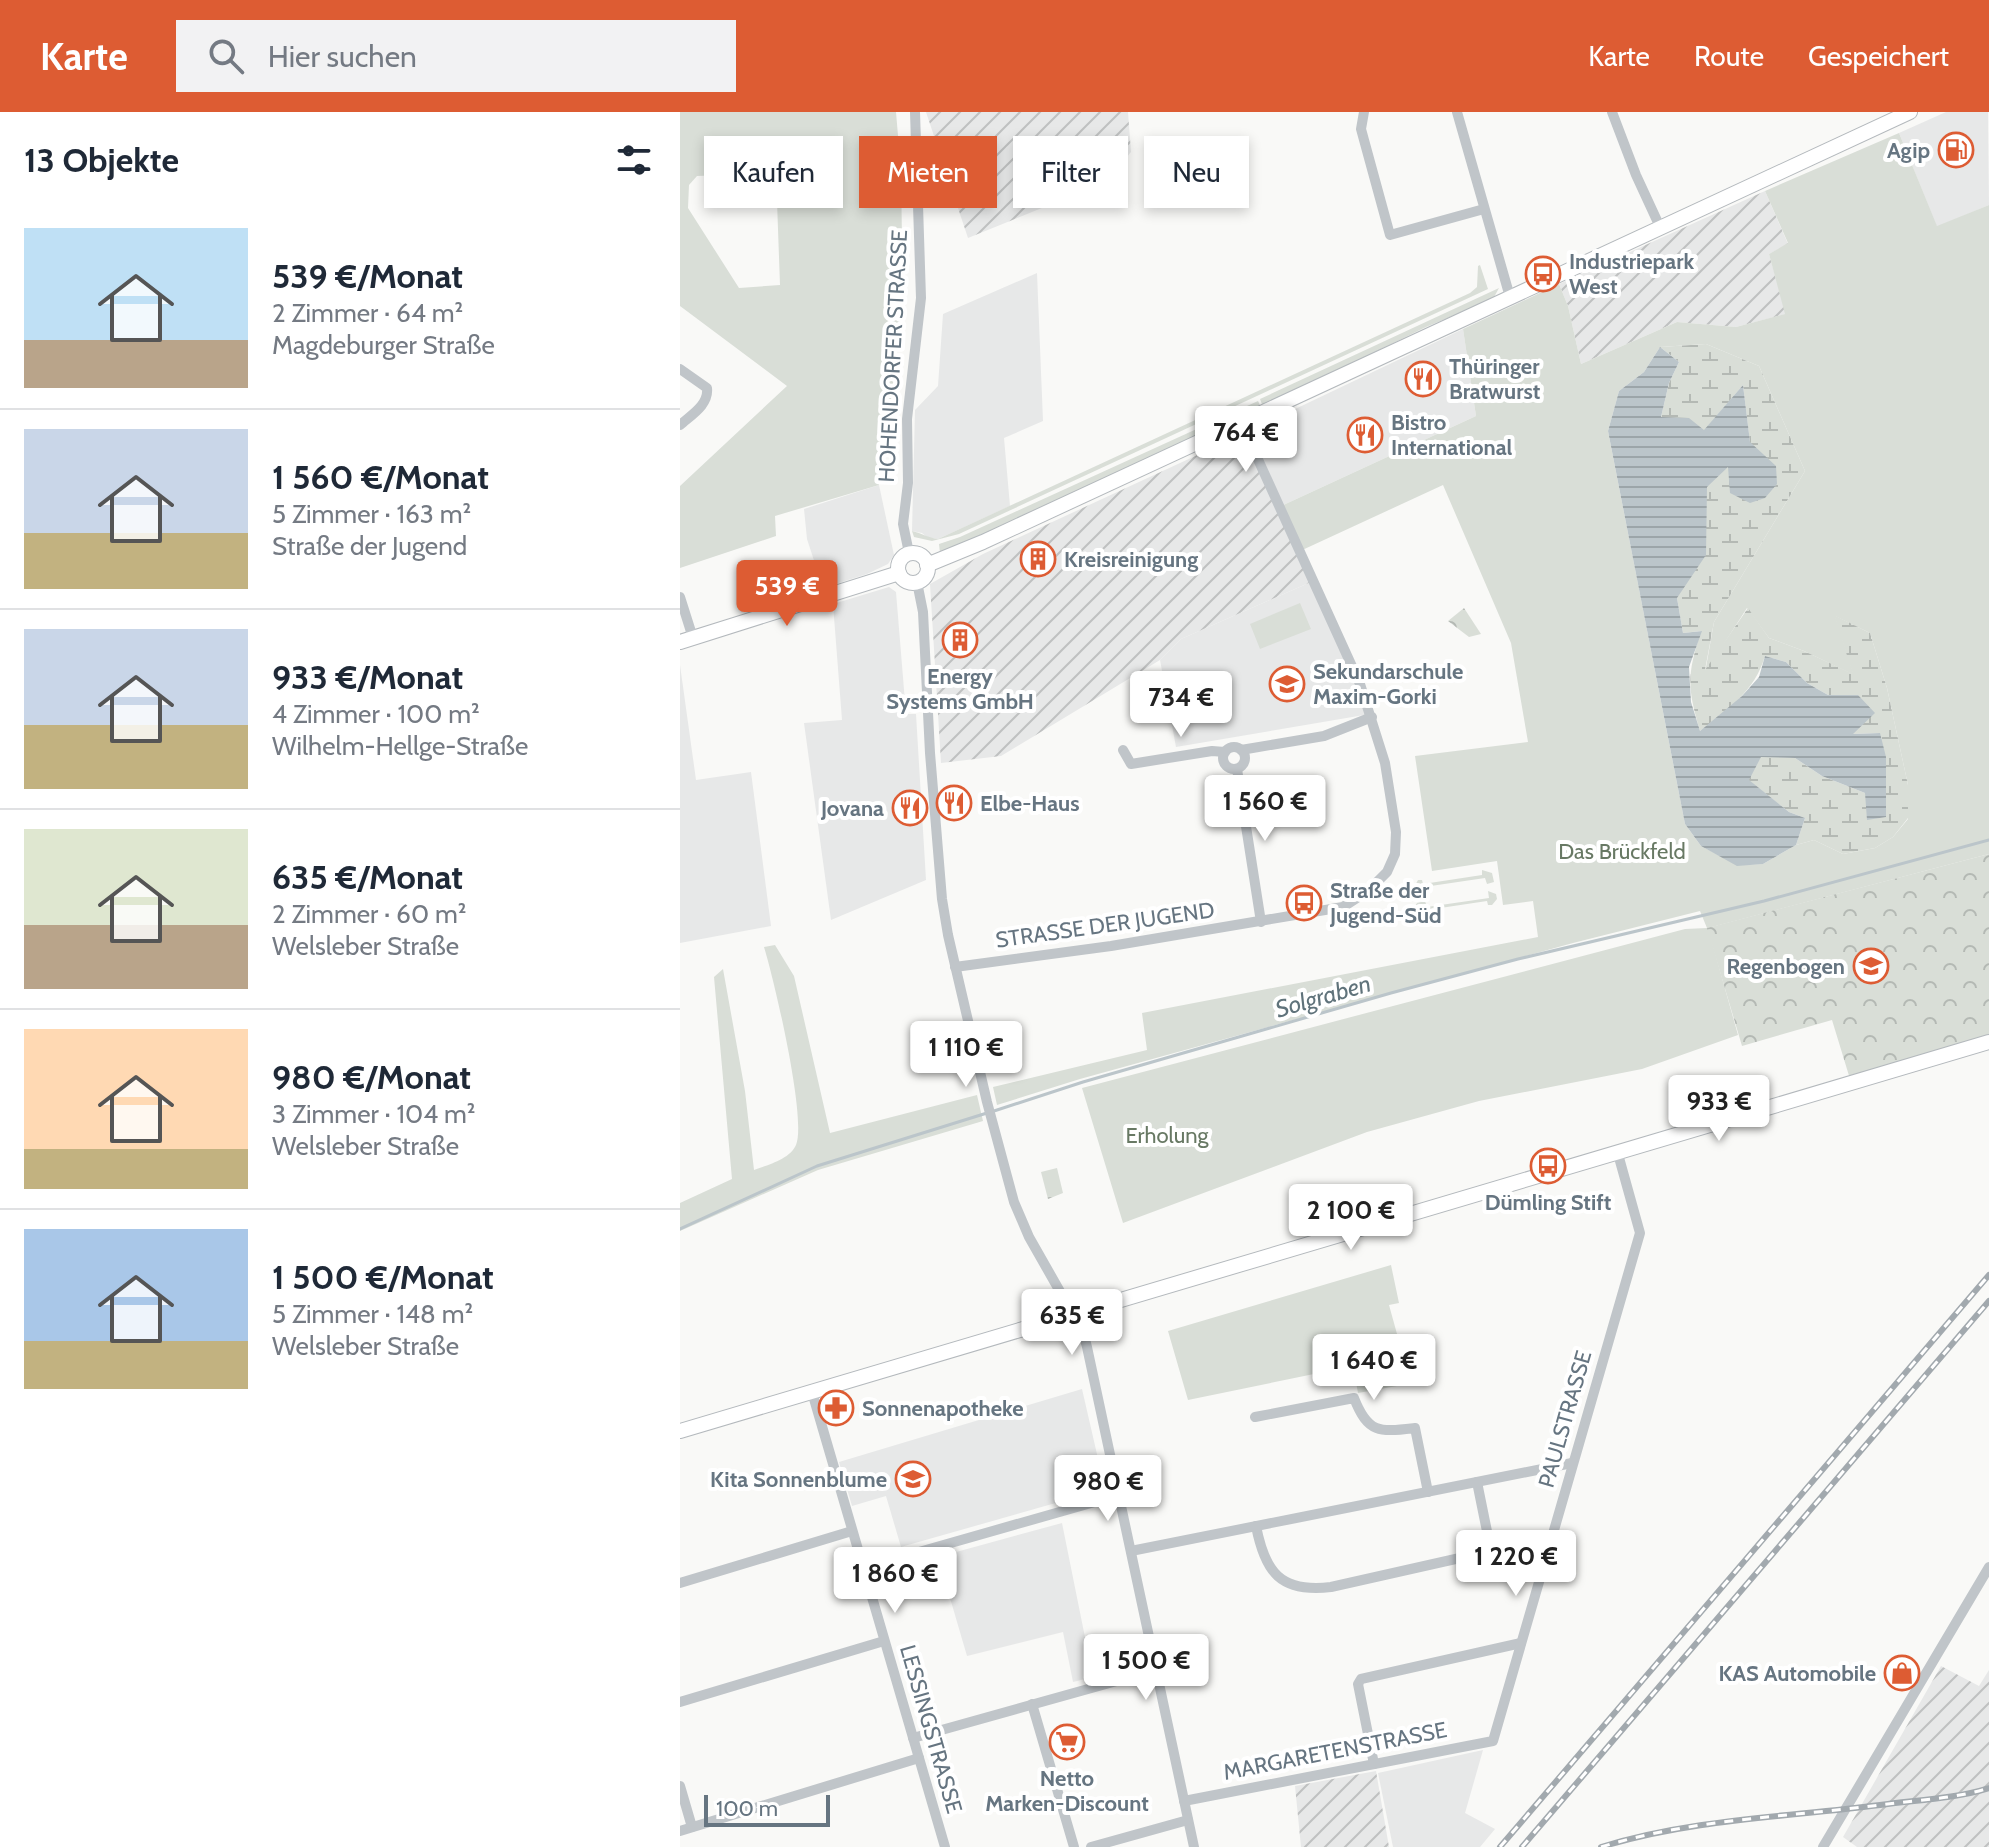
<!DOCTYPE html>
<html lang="de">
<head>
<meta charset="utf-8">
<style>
	body { margin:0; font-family:Cabin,sans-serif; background:#f2f2f3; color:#1f2937; height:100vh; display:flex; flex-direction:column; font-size:30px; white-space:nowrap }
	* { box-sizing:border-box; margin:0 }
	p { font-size:26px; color:#747a83 }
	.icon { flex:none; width:44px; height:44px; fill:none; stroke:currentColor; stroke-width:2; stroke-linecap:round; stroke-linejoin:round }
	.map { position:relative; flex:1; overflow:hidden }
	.details { display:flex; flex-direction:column; background:#fff; width:680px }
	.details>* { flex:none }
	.hud { position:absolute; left:24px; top:24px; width:760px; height:72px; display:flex; gap:16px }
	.scale { position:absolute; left:24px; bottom:20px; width:126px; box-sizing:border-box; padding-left:8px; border:4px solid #667581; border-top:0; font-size:22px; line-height:28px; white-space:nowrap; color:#667581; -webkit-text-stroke:6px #fff; paint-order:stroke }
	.price { position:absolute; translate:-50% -68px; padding:0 18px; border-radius:8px; background:#fff; color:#222; font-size:26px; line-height:52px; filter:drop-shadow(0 2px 4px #0008) }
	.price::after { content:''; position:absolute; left:50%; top:48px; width:24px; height:18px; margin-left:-12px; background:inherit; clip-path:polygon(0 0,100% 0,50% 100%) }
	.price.current { background:#dd5c33; color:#fff }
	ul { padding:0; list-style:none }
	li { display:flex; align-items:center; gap:24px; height:200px; padding:0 24px }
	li+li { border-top:2px solid #e0e1e3 }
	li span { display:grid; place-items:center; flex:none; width:224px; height:160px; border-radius:0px; color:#555 }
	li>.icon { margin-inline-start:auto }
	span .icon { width:96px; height:96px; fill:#fffc; stroke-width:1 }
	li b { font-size:34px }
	h2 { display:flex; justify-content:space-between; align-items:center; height:96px; padding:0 24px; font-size:34px }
	.tag { padding:0 28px; border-radius:0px; background:#fff; box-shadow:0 4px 12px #0003; font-size:28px; line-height:72px }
	.tag.current { background:#dd5c33; color:#fff }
	header { display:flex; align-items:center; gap:48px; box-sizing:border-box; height:112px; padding:0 40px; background:#dd5c33; color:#fff }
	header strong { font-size:38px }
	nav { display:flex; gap:44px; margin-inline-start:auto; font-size:28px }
	.search { width:560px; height:72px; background:#f2f2f3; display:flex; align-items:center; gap:20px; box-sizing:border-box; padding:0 28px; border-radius:0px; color:#747a83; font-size:30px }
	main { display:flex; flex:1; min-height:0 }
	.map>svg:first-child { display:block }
</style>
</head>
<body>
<header>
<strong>Karte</strong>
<div class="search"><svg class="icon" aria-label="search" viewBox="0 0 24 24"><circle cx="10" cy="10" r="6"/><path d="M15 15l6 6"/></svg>Hier suchen</div>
<nav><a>Karte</a><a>Route</a><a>Gespeichert</a></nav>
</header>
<main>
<section class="details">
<h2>13 Objekte<svg class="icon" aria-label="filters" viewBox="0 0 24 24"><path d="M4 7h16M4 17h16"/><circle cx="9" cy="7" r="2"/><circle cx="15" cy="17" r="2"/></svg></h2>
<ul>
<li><span style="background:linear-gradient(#bfe0f5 70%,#b9a48a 0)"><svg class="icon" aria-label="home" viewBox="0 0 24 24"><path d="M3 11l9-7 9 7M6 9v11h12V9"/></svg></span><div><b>539 €/Monat</b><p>2 Zimmer · 64 m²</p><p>Magdeburger Straße</p></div></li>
<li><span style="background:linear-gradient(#c9d6e8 65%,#c2b280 0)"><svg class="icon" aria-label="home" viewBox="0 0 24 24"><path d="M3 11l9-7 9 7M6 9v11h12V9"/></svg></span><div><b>1 560 €/Monat</b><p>5 Zimmer · 163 m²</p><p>Straße der Jugend</p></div></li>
<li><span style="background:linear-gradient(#c9d6e8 60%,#c2b280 0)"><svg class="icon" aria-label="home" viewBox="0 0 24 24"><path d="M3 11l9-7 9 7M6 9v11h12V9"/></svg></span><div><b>933 €/Monat</b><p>4 Zimmer · 100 m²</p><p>Wilhelm-Hellge-Straße</p></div></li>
<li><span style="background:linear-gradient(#dfe7d0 60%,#b9a48a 0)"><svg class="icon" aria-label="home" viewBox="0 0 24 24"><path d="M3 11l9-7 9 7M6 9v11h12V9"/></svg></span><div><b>635 €/Monat</b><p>2 Zimmer · 60 m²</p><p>Welsleber Straße</p></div></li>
<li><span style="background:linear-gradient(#ffd9b3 75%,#c2b280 0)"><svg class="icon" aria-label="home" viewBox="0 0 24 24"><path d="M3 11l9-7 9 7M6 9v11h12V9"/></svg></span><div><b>980 €/Monat</b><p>3 Zimmer · 104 m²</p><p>Welsleber Straße</p></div></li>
<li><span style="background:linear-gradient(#a9c7e8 70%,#c2b280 0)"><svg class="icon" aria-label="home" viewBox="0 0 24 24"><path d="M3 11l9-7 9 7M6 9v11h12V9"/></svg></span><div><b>1 500 €/Monat</b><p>5 Zimmer · 148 m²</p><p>Welsleber Straße</p></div></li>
</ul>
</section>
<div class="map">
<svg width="1309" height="1735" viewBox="0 0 1309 1735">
	<defs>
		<pattern id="industrial-furrows" width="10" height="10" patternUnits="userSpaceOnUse" patternTransform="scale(2)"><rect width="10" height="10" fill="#e7e8e8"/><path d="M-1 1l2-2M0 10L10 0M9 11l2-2" fill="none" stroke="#bfc1c1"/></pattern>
		<pattern id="wetland-marsh" width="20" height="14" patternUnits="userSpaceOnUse" patternTransform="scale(2)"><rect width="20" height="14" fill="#d9ded7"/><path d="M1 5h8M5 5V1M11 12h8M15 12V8" fill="none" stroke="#b4b9b4"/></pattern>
		<pattern id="park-crowns" width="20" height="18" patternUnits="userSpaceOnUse" patternTransform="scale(2)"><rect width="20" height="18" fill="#d9ded7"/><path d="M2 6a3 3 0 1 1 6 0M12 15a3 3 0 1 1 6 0" fill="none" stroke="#b4b9b4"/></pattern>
		<pattern id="water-rules" width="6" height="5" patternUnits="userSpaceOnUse" patternTransform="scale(2)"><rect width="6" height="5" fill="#bbc5ca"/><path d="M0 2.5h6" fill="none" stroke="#9ca5a9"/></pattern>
	</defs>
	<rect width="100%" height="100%" fill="#f9f9f7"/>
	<g fill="#e7e8e8">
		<path d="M1266,0H1308L1309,93L1257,115L1219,21Z"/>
		<path d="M357,161L363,309L324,326L330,394L258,427L248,426L242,421L232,419L235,298L258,274L263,202Z"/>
		<path d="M783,217L796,304L599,395L565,321Z"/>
		<path d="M199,373L214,443L208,452L187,462L143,476L127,427L124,397Z"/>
		<path d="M631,470L690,602L496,635L480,548L501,527Z"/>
		<path d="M209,475L216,480L226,602H236L246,768L151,808L124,611L162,608L153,492Z"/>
		<path d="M0,553L16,668L71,660L91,814L0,831Z"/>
		<path d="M402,1277L425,1377L221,1435L206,1384L172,1394L159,1350Z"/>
		<path d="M382,1411L413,1565L393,1570L383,1520L287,1544L258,1445Z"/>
		<path d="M803,1638L785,1701L815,1717L800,1735H713L698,1661Z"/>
	</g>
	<g fill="url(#industrial-furrows)">
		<path d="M246,0H448L451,40L426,70L288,126Z"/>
		<path d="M1085,79L1108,132L1089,142L1106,202L1056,215L997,210L901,252L888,194L879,172Z"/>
		<path d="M565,321L631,470L501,527L480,548L321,644L261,651L250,472L303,442Z"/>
		<path d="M1261,1554L1299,1574L1309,1558V1735H1177L1163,1725Z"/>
		<path d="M696,1659L709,1735H621L615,1674Z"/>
	</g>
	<g fill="#d9ded7" fill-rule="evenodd">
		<path d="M0,0H216L221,59L223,199L199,373L95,404L96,424L0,456V374L107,274L0,194ZM96,61L100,173L59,176L8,96L9,73L17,64Z"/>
		<path d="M1219,21L1257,114L1309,93V742L1028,816L1058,923L962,957L799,989L687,1020L443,1111L402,976L1005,817L1027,816L1020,799L893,831L400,967L317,993L313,975L467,938L462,901L858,825L853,789L823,793L817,749L752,759L735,644L848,630L831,531L763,373L618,440L599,395L796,304L783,217L879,172L888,194L901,252L997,210L1056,215L1105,202L1089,142L1108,131L1085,79ZM1026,232L1079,254L1125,359L1034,510L1025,561L1067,496L1089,526L1124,539L1174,563L1155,504L1190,521L1207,576L1228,673V707L1213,725L1195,736L1163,742L1134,728L1116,733L1083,752L1057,753L1021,734L1005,712L928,319L939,279L964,260L980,235Z"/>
		<path d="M800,153L808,177L279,422L252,429L234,425L232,419C242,421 248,426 258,427L790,181L797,175L798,154Z"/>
		<path d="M819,176L813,187L746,215L583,295L580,287Z"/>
		<path d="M578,289L581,295L298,427L260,441L259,432L280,425Z"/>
		<path d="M620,491L631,517L580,537L570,512Z"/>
		<path d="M802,758L812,761L814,770L807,772L805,766L744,775V782H737L732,779L738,768H742L743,772L802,763Z"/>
		<path d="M808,779L816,782L817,787L812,793H808L807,789L747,798L744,803L738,801L734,796L737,791L745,789L747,795L809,786Z"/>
		<path d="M95,833L114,864L150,1021L297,983L303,1009L138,1058L0,1119V1091L52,1067L34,865L43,857L65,979L74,1058C88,1053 110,1047 116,1033C127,1007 94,867 84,835Z"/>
		<path d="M711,1153L719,1191L709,1193L722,1240L709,1243L717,1274L678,1281L673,1254L508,1288L488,1219Z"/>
	</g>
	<path fill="url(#wetland-marsh)" d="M1026,232L1079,254L1125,359L1034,510L1025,558L1068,496L1089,526L1124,539L1173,562L1154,503L1190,521L1207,576L1228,673V706L1213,725L1195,736L1163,742L1134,728L1116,733L1125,706L1109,700L1068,668L1081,644L1115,646L1142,664L1185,681L1199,621L1172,622L1178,583H1148L1127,571L1106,550L1085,544C1075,579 1048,597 1020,619C1007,575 1007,563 1021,519L1003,521L997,486L1026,375L1070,331L1063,273L1024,319L981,305L989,271L999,250L980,235Z"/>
	<g fill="url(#park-crowns)">
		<path d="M784,496L801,522L789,525L768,509Z"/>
		<path d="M1309,742V923L1170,967L1152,908L1062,934L1027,816Z"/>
		<path d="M377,1056L383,1081L368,1087L361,1060Z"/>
	</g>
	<path fill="url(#water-rules)" d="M980,235L999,250L989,271L981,305L1009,306L1024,318L1063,273L1070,330L1096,354L1097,372L1085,386L1070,391L1050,381L1048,355L1027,375L1026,443L997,486L1003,521L1022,519L1009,555L1011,590L1020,619L1062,584L1079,565L1085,544L1106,550L1127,571L1148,583H1178L1195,601L1173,622L1200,621L1206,645V705L1187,708L1185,681L1142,664L1115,646L1081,645L1069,668L1109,700L1125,706L1116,733L1083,752L1057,754L1021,734L1005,712L928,319L939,279L964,260Z"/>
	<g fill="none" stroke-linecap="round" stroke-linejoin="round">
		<g stroke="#bbc5ca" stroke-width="3">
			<path d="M314,999L403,970L711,881L838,847L1084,789L1309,728"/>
			<path d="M0,1117L137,1054L307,1001"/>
		</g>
		<g stroke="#b4b9bd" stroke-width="16">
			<g id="major">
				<circle cx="233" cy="456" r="15"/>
				<path d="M247,453L303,430L1230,0"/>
				<path d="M0,530L219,461"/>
				<path d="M0,1319L1309,930"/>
			</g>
		</g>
		<g stroke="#c0c5c9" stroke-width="10">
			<path d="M684,0L681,17L710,123L804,97"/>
			<path d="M777,0L830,185"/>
			<path d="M932,0L956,63L980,115"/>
			<path d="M0,257L27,276C29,293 11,303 0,313"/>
			<path d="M229,441L223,412L228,371L227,307L241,186L235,0"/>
			<path d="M237,470L243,500L250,641L262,787L268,823L307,990L334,1090L349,1125L403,1220L407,1235L514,1735"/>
			<path d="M0,485L13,526"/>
			<circle cx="554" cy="646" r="11"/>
			<path d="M443,638L451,652L532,639L545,640"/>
			<path d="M561,638L644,624L692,605"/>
			<path d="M557,657L581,810"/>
			<path d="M275,855L431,834L663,795L689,778L707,760L715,742L716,720L705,651L680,572L561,310"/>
			<path d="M132,1280L265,1735"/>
			<path d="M575,1305L674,1286C688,1322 700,1320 735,1316L748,1380"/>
			<path d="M576,1414C585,1460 600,1481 651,1475L811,1439L797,1370"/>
			<path d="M451,1439L892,1351"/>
			<path d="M183,1456L439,1383"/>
			<path d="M0,1471L172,1419"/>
			<path d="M0,1590L204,1529"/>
			<path d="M352,1592L394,1735"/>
			<path d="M233,1626L476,1558"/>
			<path d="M694,1652L678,1572L681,1567L841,1531"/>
			<path d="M0,1674L12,1715"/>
			<path d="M504,1689L813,1629L960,1121L938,1042"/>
			<path d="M0,1719L239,1646"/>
			<path d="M411,1735L508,1708"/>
			<path d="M1143,1735L1309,1455"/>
		</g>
		<use href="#major" stroke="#fff" stroke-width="14"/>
		<g stroke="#a2a9ae" stroke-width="6">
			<g id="rail">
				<path d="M820,1735L1309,1163"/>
				<path d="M842,1735L1309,1189"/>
				<path d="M921,1735C1011,1707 1107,1705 1200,1693C1236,1688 1274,1687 1309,1676"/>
			</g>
		</g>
		<use href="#rail" stroke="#fff" stroke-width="3" stroke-dasharray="9" stroke-linecap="butt"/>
	</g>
	<defs>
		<g id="fuel-ring" transform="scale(1.8)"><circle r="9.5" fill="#fff" stroke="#dd5c33" stroke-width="1.5"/><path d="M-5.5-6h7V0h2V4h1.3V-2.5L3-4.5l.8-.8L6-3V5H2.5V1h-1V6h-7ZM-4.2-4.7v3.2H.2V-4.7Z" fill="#dd5c33"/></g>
		<g id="bus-ring" transform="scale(1.8)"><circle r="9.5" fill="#fff" stroke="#dd5c33" stroke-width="1.5"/><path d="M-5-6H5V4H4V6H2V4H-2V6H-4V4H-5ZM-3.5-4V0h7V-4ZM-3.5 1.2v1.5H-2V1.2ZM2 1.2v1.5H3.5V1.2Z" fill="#dd5c33"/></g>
		<g id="restaurant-ring" transform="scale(1.8)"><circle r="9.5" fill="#fff" stroke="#dd5c33" stroke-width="1.5"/><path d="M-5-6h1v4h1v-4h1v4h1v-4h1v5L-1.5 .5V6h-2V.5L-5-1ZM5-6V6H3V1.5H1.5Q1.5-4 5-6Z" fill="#dd5c33"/></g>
		<g id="building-ring" transform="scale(1.8)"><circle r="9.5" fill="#fff" stroke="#dd5c33" stroke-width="1.5"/><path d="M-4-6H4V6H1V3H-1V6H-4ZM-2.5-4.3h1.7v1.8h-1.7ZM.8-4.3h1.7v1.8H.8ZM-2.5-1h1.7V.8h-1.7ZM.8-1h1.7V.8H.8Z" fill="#dd5c33"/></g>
		<g id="school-ring" transform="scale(1.8)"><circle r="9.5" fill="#fff" stroke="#dd5c33" stroke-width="1.5"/><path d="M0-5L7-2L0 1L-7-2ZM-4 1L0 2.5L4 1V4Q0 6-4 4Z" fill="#dd5c33"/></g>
		<g id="pharmacy-ring" transform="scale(1.8)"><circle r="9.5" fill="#fff" stroke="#dd5c33" stroke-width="1.5"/><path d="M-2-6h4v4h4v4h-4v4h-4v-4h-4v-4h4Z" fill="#dd5c33"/></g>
		<g id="shop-ring" transform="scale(1.8)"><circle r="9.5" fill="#fff" stroke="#dd5c33" stroke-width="1.5"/><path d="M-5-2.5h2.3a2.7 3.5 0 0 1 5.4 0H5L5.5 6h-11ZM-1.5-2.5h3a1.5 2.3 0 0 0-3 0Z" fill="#dd5c33"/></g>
		<g id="supermarket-ring" transform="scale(1.8)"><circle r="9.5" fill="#fff" stroke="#dd5c33" stroke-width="1.5"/><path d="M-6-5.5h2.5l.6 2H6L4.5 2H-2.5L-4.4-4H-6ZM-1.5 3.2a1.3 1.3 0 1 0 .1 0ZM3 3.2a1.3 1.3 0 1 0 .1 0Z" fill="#dd5c33"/></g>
	</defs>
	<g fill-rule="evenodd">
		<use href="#fuel-ring" x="1276" y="38"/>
		<use href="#bus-ring" x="863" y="162"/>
		<use href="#restaurant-ring" x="743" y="267"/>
		<use href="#restaurant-ring" x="685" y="323"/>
		<use href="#building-ring" x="358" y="447"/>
		<use href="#building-ring" x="280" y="528"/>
		<use href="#school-ring" x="607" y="572"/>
		<use href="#restaurant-ring" x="274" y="691"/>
		<use href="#restaurant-ring" x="230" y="696"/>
		<use href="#bus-ring" x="624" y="791"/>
		<use href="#school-ring" x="1191" y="854"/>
		<use href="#bus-ring" x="868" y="1054"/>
		<use href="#pharmacy-ring" x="156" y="1296"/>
		<use href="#school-ring" x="233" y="1367"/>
		<use href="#shop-ring" x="1222" y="1561"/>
		<use href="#supermarket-ring" x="387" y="1630"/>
	</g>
	<g text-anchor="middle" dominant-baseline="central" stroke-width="8" stroke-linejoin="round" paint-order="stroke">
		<g font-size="22" font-weight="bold" fill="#667581" stroke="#fff" text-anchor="start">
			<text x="1250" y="38" text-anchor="end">Agip</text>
			<text x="889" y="149">Industriepark<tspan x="889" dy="25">West</tspan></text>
			<text x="769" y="254">Thüringer<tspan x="769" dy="25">Bratwurst</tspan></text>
			<text x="711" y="310">Bistro<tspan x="711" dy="25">International</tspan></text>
			<text x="384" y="447">Kreisreinigung</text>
			<text x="633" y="559">Sekundarschule<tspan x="633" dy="25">Maxim-Gorki</tspan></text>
			<text x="280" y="564" text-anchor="middle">Energy<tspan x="280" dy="25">Systems GmbH</tspan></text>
			<text x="300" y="691">Elbe-Haus</text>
			<text x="204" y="696" text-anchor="end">Jovana</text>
			<text x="650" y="778">Straße der<tspan x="650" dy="25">Jugend-Süd</tspan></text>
			<text x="1165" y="854" text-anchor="end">Regenbogen</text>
			<text x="868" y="1090" text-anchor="middle">Dümling Stift</text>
			<text x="182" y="1296">Sonnenapotheke</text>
			<text x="207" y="1367" text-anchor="end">Kita Sonnenblume</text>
			<text x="1196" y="1561" text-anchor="end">KAS Automobile</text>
			<text x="387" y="1666" text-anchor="middle">Netto<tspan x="387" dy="25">Marken-Discount</tspan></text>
		</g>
		<g font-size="22" fill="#667581" stroke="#fff">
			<text transform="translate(213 244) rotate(-87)">HOHENDORFER STRASSE</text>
			<text transform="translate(425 813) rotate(-8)">STRASSE DER JUGEND</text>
			<text transform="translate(885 1307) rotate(-74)">PAULSTRASSE</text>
			<text transform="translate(251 1617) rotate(74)">LESSINGSTRASSE</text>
			<text transform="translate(655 1639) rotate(-11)">MARGARETENSTRASSE</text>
		</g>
		<g font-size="22" fill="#687964" stroke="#fff">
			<text x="942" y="739">Das Brückfeld</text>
			<text x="487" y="1023">Erholung</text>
		</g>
		<g font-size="24" font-style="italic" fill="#60737b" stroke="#fff">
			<text transform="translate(643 884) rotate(-16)">Solgraben</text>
		</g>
	</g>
</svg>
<div class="scale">100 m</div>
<b class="price" style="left:566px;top:362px">764 €</b>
<b class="price current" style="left:107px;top:516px">539 €</b>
<b class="price" style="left:501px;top:627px">734 €</b>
<b class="price" style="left:585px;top:731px">1 560 €</b>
<b class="price" style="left:286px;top:977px">1 110 €</b>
<b class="price" style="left:1039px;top:1031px">933 €</b>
<b class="price" style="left:671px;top:1140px">2 100 €</b>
<b class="price" style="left:392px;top:1245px">635 €</b>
<b class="price" style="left:694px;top:1290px">1 640 €</b>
<b class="price" style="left:428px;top:1411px">980 €</b>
<b class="price" style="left:836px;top:1486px">1 220 €</b>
<b class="price" style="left:215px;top:1503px">1 860 €</b>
<b class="price" style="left:466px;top:1590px">1 500 €</b>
<div class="hud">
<a class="tag">Kaufen</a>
<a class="tag current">Mieten</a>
<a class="tag">Filter</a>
<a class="tag">Neu</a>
</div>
</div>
</main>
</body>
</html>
